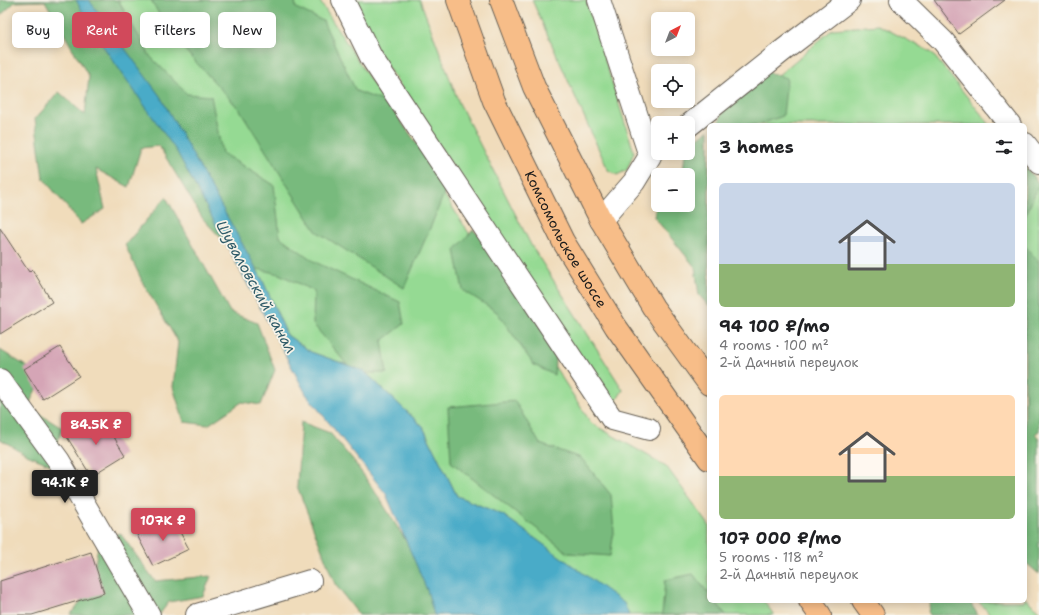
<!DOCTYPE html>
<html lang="en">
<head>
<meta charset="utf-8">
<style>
	body { margin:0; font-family:"Shantell Sans",sans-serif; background:#f6f6f6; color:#202124; height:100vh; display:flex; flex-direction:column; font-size:15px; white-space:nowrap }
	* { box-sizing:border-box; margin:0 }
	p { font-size:13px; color:#757577 }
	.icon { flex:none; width:22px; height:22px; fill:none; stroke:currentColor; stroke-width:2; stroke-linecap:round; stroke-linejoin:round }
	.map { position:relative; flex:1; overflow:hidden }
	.drawer { position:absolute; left:707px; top:123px; width:320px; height:480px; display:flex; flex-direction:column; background:#fff; border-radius:6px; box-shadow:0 2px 10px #0003 }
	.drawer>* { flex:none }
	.top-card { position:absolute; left:12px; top:12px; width:380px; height:36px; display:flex; gap:8px }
	.needle { width:26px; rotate:42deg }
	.tools { position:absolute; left:651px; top:12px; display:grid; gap:8px }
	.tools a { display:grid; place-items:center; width:44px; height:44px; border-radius:6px; background:#fff; box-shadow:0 2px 10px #0003; font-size:20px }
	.price { position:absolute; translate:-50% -34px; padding:0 9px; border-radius:4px; background:#d1495b; color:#fff; font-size:13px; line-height:26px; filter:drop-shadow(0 1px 2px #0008) }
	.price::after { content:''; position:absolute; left:50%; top:24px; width:12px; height:9px; margin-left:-6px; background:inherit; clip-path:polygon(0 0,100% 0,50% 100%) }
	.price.current { background:#222; color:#fff }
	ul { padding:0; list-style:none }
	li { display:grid; align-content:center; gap:8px; height:212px; padding:0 12px }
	li span { display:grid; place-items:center; height:124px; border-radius:6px; color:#555 }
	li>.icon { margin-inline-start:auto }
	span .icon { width:72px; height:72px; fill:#fffc; stroke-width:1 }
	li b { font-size:17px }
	h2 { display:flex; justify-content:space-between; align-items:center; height:48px; padding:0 12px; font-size:17px }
	.pill { padding:0 14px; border-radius:6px; background:#fff; box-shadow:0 2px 10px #0003; font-size:14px; line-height:36px }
	.pill.current { background:#d1495b; color:#fff }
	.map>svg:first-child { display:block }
</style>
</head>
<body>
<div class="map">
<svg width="1039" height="615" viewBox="0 0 1039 615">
	<rect width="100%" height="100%" fill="#f7f3e8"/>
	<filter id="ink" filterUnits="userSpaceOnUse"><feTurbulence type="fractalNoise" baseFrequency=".025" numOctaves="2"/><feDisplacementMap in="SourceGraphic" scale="8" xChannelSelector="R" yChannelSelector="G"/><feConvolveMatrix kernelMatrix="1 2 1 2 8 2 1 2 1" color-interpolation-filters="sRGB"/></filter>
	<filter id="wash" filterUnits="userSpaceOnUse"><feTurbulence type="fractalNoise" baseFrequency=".012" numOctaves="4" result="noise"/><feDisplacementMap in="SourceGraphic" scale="16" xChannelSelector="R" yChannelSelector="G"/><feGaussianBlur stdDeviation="0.9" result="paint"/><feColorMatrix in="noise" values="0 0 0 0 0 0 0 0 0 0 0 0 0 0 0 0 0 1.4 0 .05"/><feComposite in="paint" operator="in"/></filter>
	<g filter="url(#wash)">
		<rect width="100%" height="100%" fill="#f0dcbb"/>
		<g fill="#95da93" stroke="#587b58">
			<path d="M89,0H319L591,423L666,466L709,525V601H764L774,615H629L623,603L503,515L457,496L423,427L364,371L311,352L287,335L262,279L160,96Z"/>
			<path d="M352,0H420L459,103L531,245L623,390L616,401L600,391L381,57Z"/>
			<path d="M532,0H586L634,152L627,170L617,175L608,170Z"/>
			<path d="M878,25L931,52L990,125H719L833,29Z"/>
			<path d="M1025,168L1039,186V419L1025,418Z"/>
			<path d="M1025,598L1039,611V615H991L978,601H1025Z"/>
		</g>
		<g fill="#78ba7d" stroke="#4a6b4c">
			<path d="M0,0H118L150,56L187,94L211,96L222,153L274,185L280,237L315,262L400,302L404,324L382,341L387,373H354L313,324L314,291L279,274L249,267L203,219L159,146L141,148L129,187L96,169L105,209L81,224L43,178L35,119L59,92L85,115L89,77L45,1L15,2L0,16Z"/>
			<path d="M151,0H295L296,8L323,21L356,91L388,103L447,186L431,226L404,288L316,231L240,110L171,35Z"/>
			<path d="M764,71L787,78L783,116L758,125H717L718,124L728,98L750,91Z"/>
			<path d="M709,130V306L699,295L695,267L654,217L658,196V205H688V175H680L683,173L685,153H688V145Z"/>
			<path d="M1025,166L1039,184L1025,217Z"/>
			<path d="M166,197L230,312L257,323L275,370L261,405L242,402L208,425L184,422L173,387L178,342L144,285L125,245Z"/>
			<path d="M473,230L486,240L556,347L554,375L534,365L497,312L463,290L455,250Z"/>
			<path d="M1025,246L1039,262V431L1035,434L1039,440V574L1025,562Z"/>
			<path d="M0,350L42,376L28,407L62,428L51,465L27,455L0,439Z"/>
			<path d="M515,401L540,444L581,458L611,495L614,532L610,556L568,553L451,462L448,407Z"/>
			<path d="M301,422L330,433L355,463L380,499L425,572L442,615H359L335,584L297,486Z"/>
			<path d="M120,533L155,581L211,576L203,596L169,602L159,615H70L91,588L99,540Z"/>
			<path d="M693,574L709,594V601H715L726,615H662L665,580Z"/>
			<path d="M930,601H969L978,615H929L928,613Z"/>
		</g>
		<path fill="#48abc8" stroke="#326472" d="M76,0H89L160,96L262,279L287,335L311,352L364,371L423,427L457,496L503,515L624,603L629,615H434L427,590L386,494L306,394L177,152L96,36Z"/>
		<g id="blocks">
			<g fill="#d5a5b6">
				<path d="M934,0H1005L959,34Z"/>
				<path d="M0,228L29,272L32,269L52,302L0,334Z"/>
				<path d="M60,347L79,376L43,399L24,369Z"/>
				<path d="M101,416L125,455L91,476L67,437Z"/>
				<path d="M172,517L189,549L153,566L137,535Z"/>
				<path d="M91,552L104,593L32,615H0V581Z"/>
			</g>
		</g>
	</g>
	<g filter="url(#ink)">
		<use href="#blocks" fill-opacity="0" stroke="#665f54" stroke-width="1"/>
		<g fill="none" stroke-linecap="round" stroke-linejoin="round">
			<g stroke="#665f54" stroke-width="24">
				<g id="minor">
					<path d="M343,0L371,57L612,419L649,429"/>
					<path d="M599,0L650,156L634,182L601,220"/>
					<path d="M901,0L943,41L1010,125"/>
					<path d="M688,126L781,52L849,0"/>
					<path d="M1025,144L1039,162"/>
					<path d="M0,380L59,461L149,615"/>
					<path d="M197,615L310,581"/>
				</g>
			</g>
			<g stroke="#665f54" stroke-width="24">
				<g id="major">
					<path id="s1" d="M458,0L494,101L563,241L616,327L709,459"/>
					<path d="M501,0L534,87L601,220L653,307L709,384"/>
					<path d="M810,601L820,615"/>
					<path d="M863,601L873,615"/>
				</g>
			</g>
			<use href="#minor" stroke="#fff" stroke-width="22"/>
			<use href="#major" stroke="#f7bd88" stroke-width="22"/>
		</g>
	</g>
	<g text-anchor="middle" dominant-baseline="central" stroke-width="3.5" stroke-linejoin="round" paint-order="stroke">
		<g font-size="14" fill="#1c1c1c" stroke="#f7f3e8">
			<text stroke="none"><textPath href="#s1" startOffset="263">Комсомольское шоссе</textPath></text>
		</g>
		<g font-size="15" font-style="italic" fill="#305c69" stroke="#f7f3e8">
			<text transform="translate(256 287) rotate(61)">Шуваловский канал</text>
		</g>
	</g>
</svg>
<div class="tools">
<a><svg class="needle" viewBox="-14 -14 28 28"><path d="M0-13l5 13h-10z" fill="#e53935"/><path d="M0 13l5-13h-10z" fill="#757577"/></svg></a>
<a><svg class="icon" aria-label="locate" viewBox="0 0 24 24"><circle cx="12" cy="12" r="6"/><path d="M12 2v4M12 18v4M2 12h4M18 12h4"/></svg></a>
<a>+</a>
<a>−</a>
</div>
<b class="price" style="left:96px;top:446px">84.5K ₽</b>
<b class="price current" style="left:65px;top:504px">94.1K ₽</b>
<b class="price" style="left:163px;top:542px">107K ₽</b>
<div class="top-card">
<a class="pill">Buy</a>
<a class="pill current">Rent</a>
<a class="pill">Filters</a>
<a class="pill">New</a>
</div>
<section class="drawer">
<h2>3 homes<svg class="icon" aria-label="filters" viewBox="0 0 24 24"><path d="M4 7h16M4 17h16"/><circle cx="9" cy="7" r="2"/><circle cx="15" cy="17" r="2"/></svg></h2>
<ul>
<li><span style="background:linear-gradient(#c9d6e8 65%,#8fb573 0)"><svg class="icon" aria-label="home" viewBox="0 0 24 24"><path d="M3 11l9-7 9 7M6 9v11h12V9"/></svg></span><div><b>94 100 ₽/mo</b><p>4 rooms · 100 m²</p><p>2-й Дачный переулок</p></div></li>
<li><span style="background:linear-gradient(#ffd9b3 65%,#8fb573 0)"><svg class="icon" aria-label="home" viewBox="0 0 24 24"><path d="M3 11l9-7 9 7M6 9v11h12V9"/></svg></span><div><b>107 000 ₽/mo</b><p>5 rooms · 118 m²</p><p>2-й Дачный переулок</p></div></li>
</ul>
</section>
</div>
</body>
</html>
